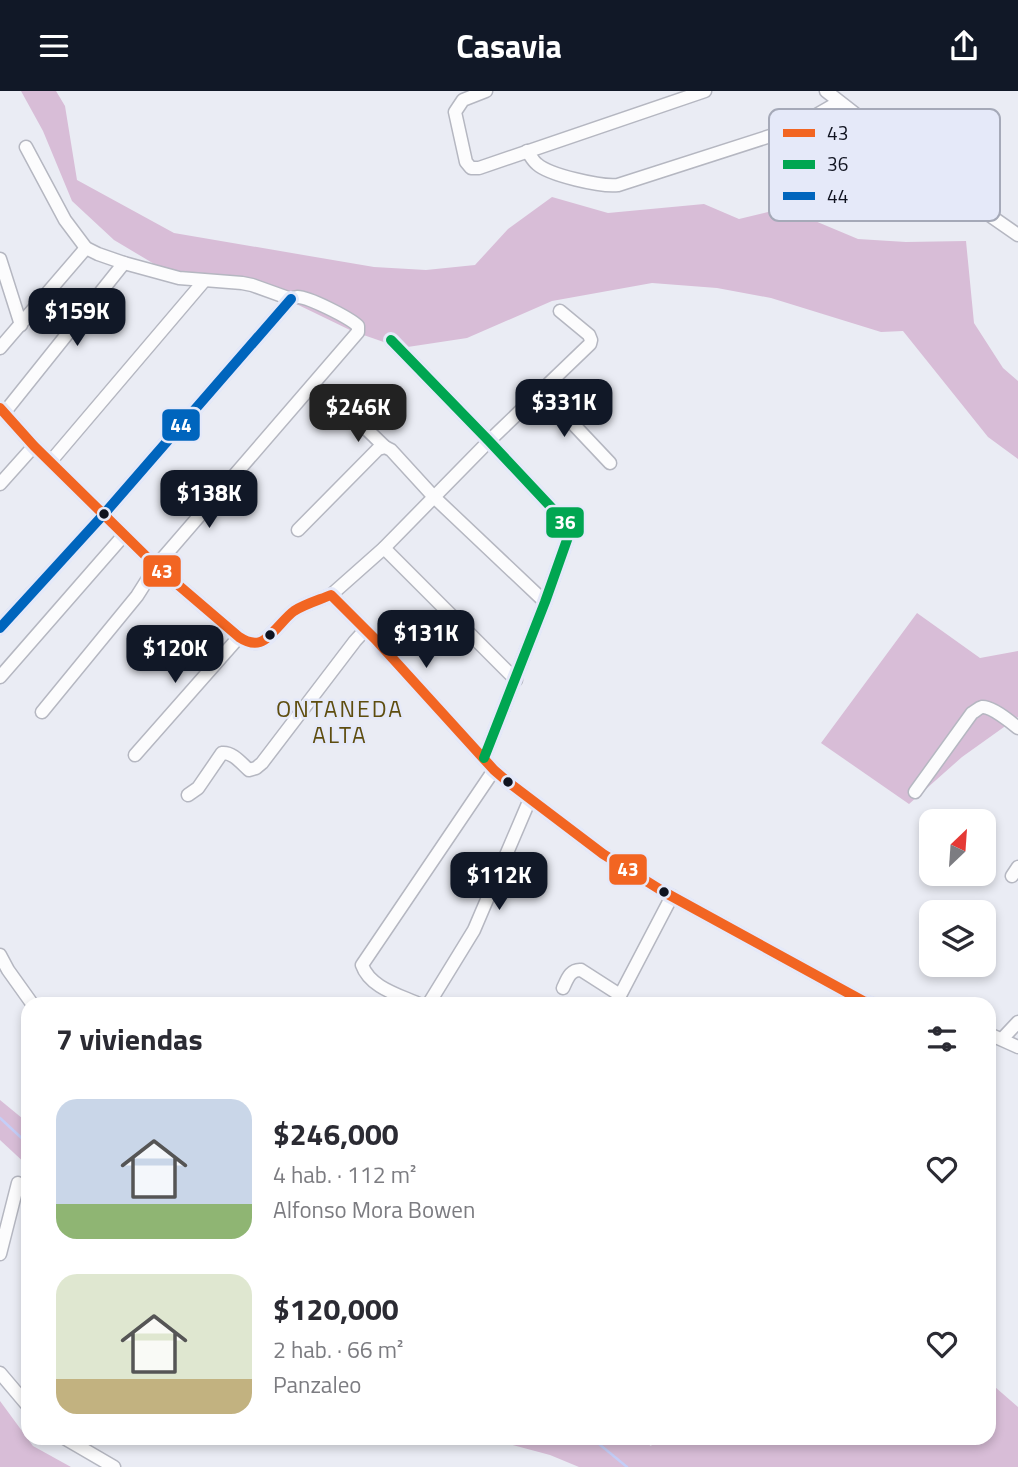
<!DOCTYPE html>
<html lang="es">
<head>
<meta charset="utf-8">
<style>
	body { margin:0; font-family:"Titillium Web",sans-serif; background:#f2f2f3; color:#2b2b33; height:100vh; display:flex; flex-direction:column; font-size:26px; white-space:nowrap }
	* { box-sizing:border-box; margin:0 }
	p { font-size:23px; color:#7c7c81 }
	.icon { flex:none; width:38px; height:38px; fill:none; stroke:currentColor; stroke-width:2; stroke-linecap:round; stroke-linejoin:round }
	.map { position:relative; flex:1; overflow:hidden }
	.drawer { position:absolute; left:21px; top:906px; width:975px; height:448px; display:flex; flex-direction:column; background:#fff; border-radius:21px; box-shadow:0 4px 10px #0003 }
	.drawer>* { flex:none }
	.needle { width:46px; rotate:25deg }
	.buttons { position:absolute; left:919px; top:718px; display:grid; gap:14px }
	.buttons a { display:grid; place-items:center; width:77px; height:77px; border-radius:14px; background:#fff; box-shadow:0 4px 10px #0003; font-size:35px }
	.price { position:absolute; translate:-50% -60px; padding:0 16px; border-radius:14px; background:#111827; color:#fff; font-size:23px; line-height:46px; filter:drop-shadow(0 2px 4px #0008) }
	.price::after { content:''; position:absolute; left:50%; top:42px; width:21px; height:16px; margin-left:-10px; background:inherit; clip-path:polygon(0 0,100% 0,50% 100%) }
	.price.current { background:#222; color:#fff }
	ul { padding:0; list-style:none }
	li { display:flex; align-items:center; gap:21px; height:175px; padding:0 35px }
	li span { display:grid; place-items:center; flex:none; width:196px; height:140px; border-radius:21px; color:#555 }
	li>.icon { margin-inline-start:auto }
	span .icon { width:84px; height:84px; fill:#fffc; stroke-width:1 }
	li b { font-size:30px }
	h2 { display:flex; justify-content:space-between; align-items:center; height:84px; padding:0 35px; font-size:30px }
	header { display:flex; justify-content:space-between; align-items:center; height:91px; padding:0 35px; background:#111827; color:#fff; font-size:32px; font-weight:700 }
	.map>svg:first-child { display:block }
</style>
</head>
<body>
<header><svg class="icon" aria-label="menu" viewBox="0 0 24 24"><path d="M4 6h16M4 12h16M4 18h16"/></svg>Casavia<svg class="icon" aria-label="share" viewBox="0 0 24 24"><path d="M12 15V3M7 8l5-5 5 5M5 13v7h14v-7"/></svg></header>
<div class="map">
<svg width="1018" height="1376" viewBox="0 0 1018 1376">
	<rect width="100%" height="100%" fill="#eaecf4"/>
	<g fill="#d8bdd7">
		<path d="M21,0H56L65,15L77,89L174,142L374,176L426,179L475,174L508,138L552,106L608,122L704,113L739,128L784,117L858,148L906,151L966,150L974,232L1003,277L1018,290V368L988,346L903,240L881,241L771,207L717,197L652,192L552,210L467,247L401,257L352,240L253,192L176,186L114,149L72,110L43,40Z"/>
		<path d="M917,522L980,567L1018,560V626L962,666L909,713L821,652Z"/>
		<path d="M0,1009L28,1032V1075L0,1049Z"/>
		<path d="M989,1294L995,1296L1018,1316V1376H579L550,1364L490,1348H639L651,1355L656,1348H989Z"/>
		<path d="M0,1310L33,1355L71,1376H0Z"/>
	</g>
	<g fill="none" stroke-linecap="round" stroke-linejoin="round">
		<g stroke="#c4cef8" stroke-width="2.5">
			<path d="M0,1027L28,1053"/>
			<path d="M593,1348L627,1376"/>
		</g>
		<g stroke="#b5b7c1" stroke-width="15">
			<g id="minor">
				<path d="M486,0L463,9L455,21L466,71L471,77H479L705,0"/>
				<path d="M826,0L949,96L1018,144"/>
				<path d="M26,56L65,129L86,157L98,163L124,172L179,187L242,192L252,194L291,208C293,207 295,206 297,206C307,205 350,227 358,235V241L156,475L137,505L42,621"/>
				<path d="M527,60C530,64 533,70 537,73C549,84 601,96 618,94L792,38L839,11"/>
				<path d="M0,168L21,234"/>
				<path d="M391,249L489,350L564,430L568,437V446L545,511L484,667"/>
				<path d="M0,257L86,157"/>
				<path d="M542,300L610,372"/>
				<path d="M0,317L34,355L156,475L239,546C245,550 253,553 260,551C270,548 284,527 294,520C305,513 319,509 331,504L375,548L494,679L508,691L603,763L664,801L863,910L875,914"/>
				<path d="M4,322L124,172"/>
				<path d="M354,326L385,356"/>
				<path d="M51,370L204,190"/>
				<path d="M0,393L34,355"/>
				<path d="M298,439L378,358L385,356L391,359L434,406L545,511"/>
				<path d="M384,457L516,589"/>
				<path d="M331,504L384,457L489,350L590,253L591,249L589,244L560,220"/>
				<path d="M0,537L104,423L291,208"/>
				<path d="M0,586L124,444"/>
				<path d="M135,664L239,546"/>
				<path d="M915,701L972,622C976,620 978,617 982,616C991,615 1011,631 1018,637"/>
				<path d="M188,704L198,697L222,662C233,661 241,672 249,679L256,677L262,672L355,550L365,539"/>
				<path d="M1012,785L1018,776"/>
				<path d="M0,864L8,879L33,914"/>
				<path d="M563,897C567,889 570,878 581,879L620,904"/>
				<path d="M421,914C400,904 370,897 362,874L494,679"/>
				<path d="M428,914L474,839L530,708"/>
				<path d="M615,914L672,805"/>
				<path d="M989,943L1018,956"/>
				<path d="M1002,948L1018,931"/>
				<path d="M0,1163L18,1092"/>
				<path d="M0,1282L28,1315"/>
				<path d="M66,1348L114,1376"/>
			</g>
		</g>
		<use href="#minor" stroke="#fcfcfd" stroke-width="12"/>
		<g stroke="#e5e9f9" stroke-width="16">
			<path id="bus-1" d="M0,317L34,355L156,475L239,546C245,550 253,553 260,551C270,548 284,527 294,520C305,513 319,509 331,504L375,548L494,679L508,691L603,763L664,801L863,910L875,914"/>
		</g>
		<g stroke="#e5e9f9" stroke-width="16">
			<path id="bus-2" d="M391,249L489,350L564,430L568,437V446L545,511L484,667"/>
		</g>
		<g stroke="#e5e9f9" stroke-width="16">
			<path id="bus-3" d="M0,537L104,423L291,208"/>
		</g>
		<use href="#bus-1" stroke="#f26522" stroke-width="10"/>
		<use href="#bus-2" stroke="#00a651" stroke-width="10"/>
		<use href="#bus-3" stroke="#0065bd" stroke-width="10"/>
	</g>
	<g fill="#101320" stroke="#e5e9f9" stroke-width="2.5">
		<circle cx="104" cy="423" r="6"/>
		<circle cx="270" cy="544" r="6"/>
		<circle cx="508" cy="691" r="6"/>
		<circle cx="664" cy="801" r="6"/>
	</g>
	<g text-anchor="middle" dominant-baseline="central" stroke-width="5" stroke-linejoin="round" paint-order="stroke">
		<g font-size="23" letter-spacing="2" fill="#5e4d0f" stroke="#e5e9f9">
			<text x="340" y="617">ONTANEDA<tspan x="340" dy="26">ALTA</tspan></text>
		</g>
	</g>
	<rect x="769" y="18" width="231" height="112" rx="10" fill="#e5e9f9" stroke="#a5a9b8" stroke-width="2"/>
	<rect x="783" y="38" width="32" height="8" fill="#f26522"/>
	<rect x="783" y="69" width="32" height="9" fill="#00a651"/>
	<rect x="783" y="101" width="32" height="8" fill="#0065bd"/>
	<g font-size="19" fill="#101320">
		<text x="827" y="49">43</text>
		<text x="827" y="80">36</text>
		<text x="827" y="112">44</text>
	</g>
	<g stroke="#e5e9f9" stroke-width="2.5">
		<rect x="161" y="317" width="40" height="34" rx="7" fill="#0065bd"/>
		<rect x="545" y="415" width="40" height="33" rx="7" fill="#00a651"/>
		<rect x="142" y="463" width="40" height="34" rx="7" fill="#f26522"/>
		<rect x="608" y="762" width="40" height="33" rx="7" fill="#f26522"/>
	</g>
	<g font-size="19" text-anchor="middle" font-weight="bold" fill="#fff">
		<text x="181" y="341">44</text>
		<text x="565" y="438">36</text>
		<text x="162" y="487">43</text>
		<text x="628" y="785">43</text>
	</g>
</svg>
<div class="buttons">
<a><svg class="needle" viewBox="-14 -14 28 28"><path d="M0-13l5 13h-10z" fill="#e53935"/><path d="M0 13l5-13h-10z" fill="#7c7c81"/></svg></a>
<a><svg class="icon" aria-label="layers" viewBox="0 0 24 24"><path d="M12 4l9 5-9 5-9-5zM3 14l9 5 9-5"/></svg></a>
</div>
<b class="price" style="left:77px;top:257px">$159K</b>
<b class="price" style="left:564px;top:348px">$331K</b>
<b class="price current" style="left:358px;top:353px">$246K</b>
<b class="price" style="left:209px;top:439px">$138K</b>
<b class="price" style="left:426px;top:579px">$131K</b>
<b class="price" style="left:175px;top:594px">$120K</b>
<b class="price" style="left:499px;top:821px">$112K</b>
<section class="drawer">
<h2>7 viviendas<svg class="icon" aria-label="filters" viewBox="0 0 24 24"><path d="M4 7h16M4 17h16"/><circle cx="9" cy="7" r="2"/><circle cx="15" cy="17" r="2"/></svg></h2>
<ul>
<li><span style="background:linear-gradient(#c9d6e8 75%,#8fb573 0)"><svg class="icon" aria-label="home" viewBox="0 0 24 24"><path d="M3 11l9-7 9 7M6 9v11h12V9"/></svg></span><div><b>$246,000</b><p>4 hab. · 112 m²</p><p>Alfonso Mora Bowen</p></div><svg class="icon" aria-label="heart" viewBox="0 0 24 24"><path d="M12 20l-8-8c-3-5 5-10 8-4 3-6 11-1 8 4z"/></svg></li>
<li><span style="background:linear-gradient(#dfe7d0 75%,#c2b280 0)"><svg class="icon" aria-label="home" viewBox="0 0 24 24"><path d="M3 11l9-7 9 7M6 9v11h12V9"/></svg></span><div><b>$120,000</b><p>2 hab. · 66 m²</p><p>Panzaleo</p></div><svg class="icon" aria-label="heart" viewBox="0 0 24 24"><path d="M12 20l-8-8c-3-5 5-10 8-4 3-6 11-1 8 4z"/></svg></li>
</ul>
</section>
</div>
</body>
</html>
